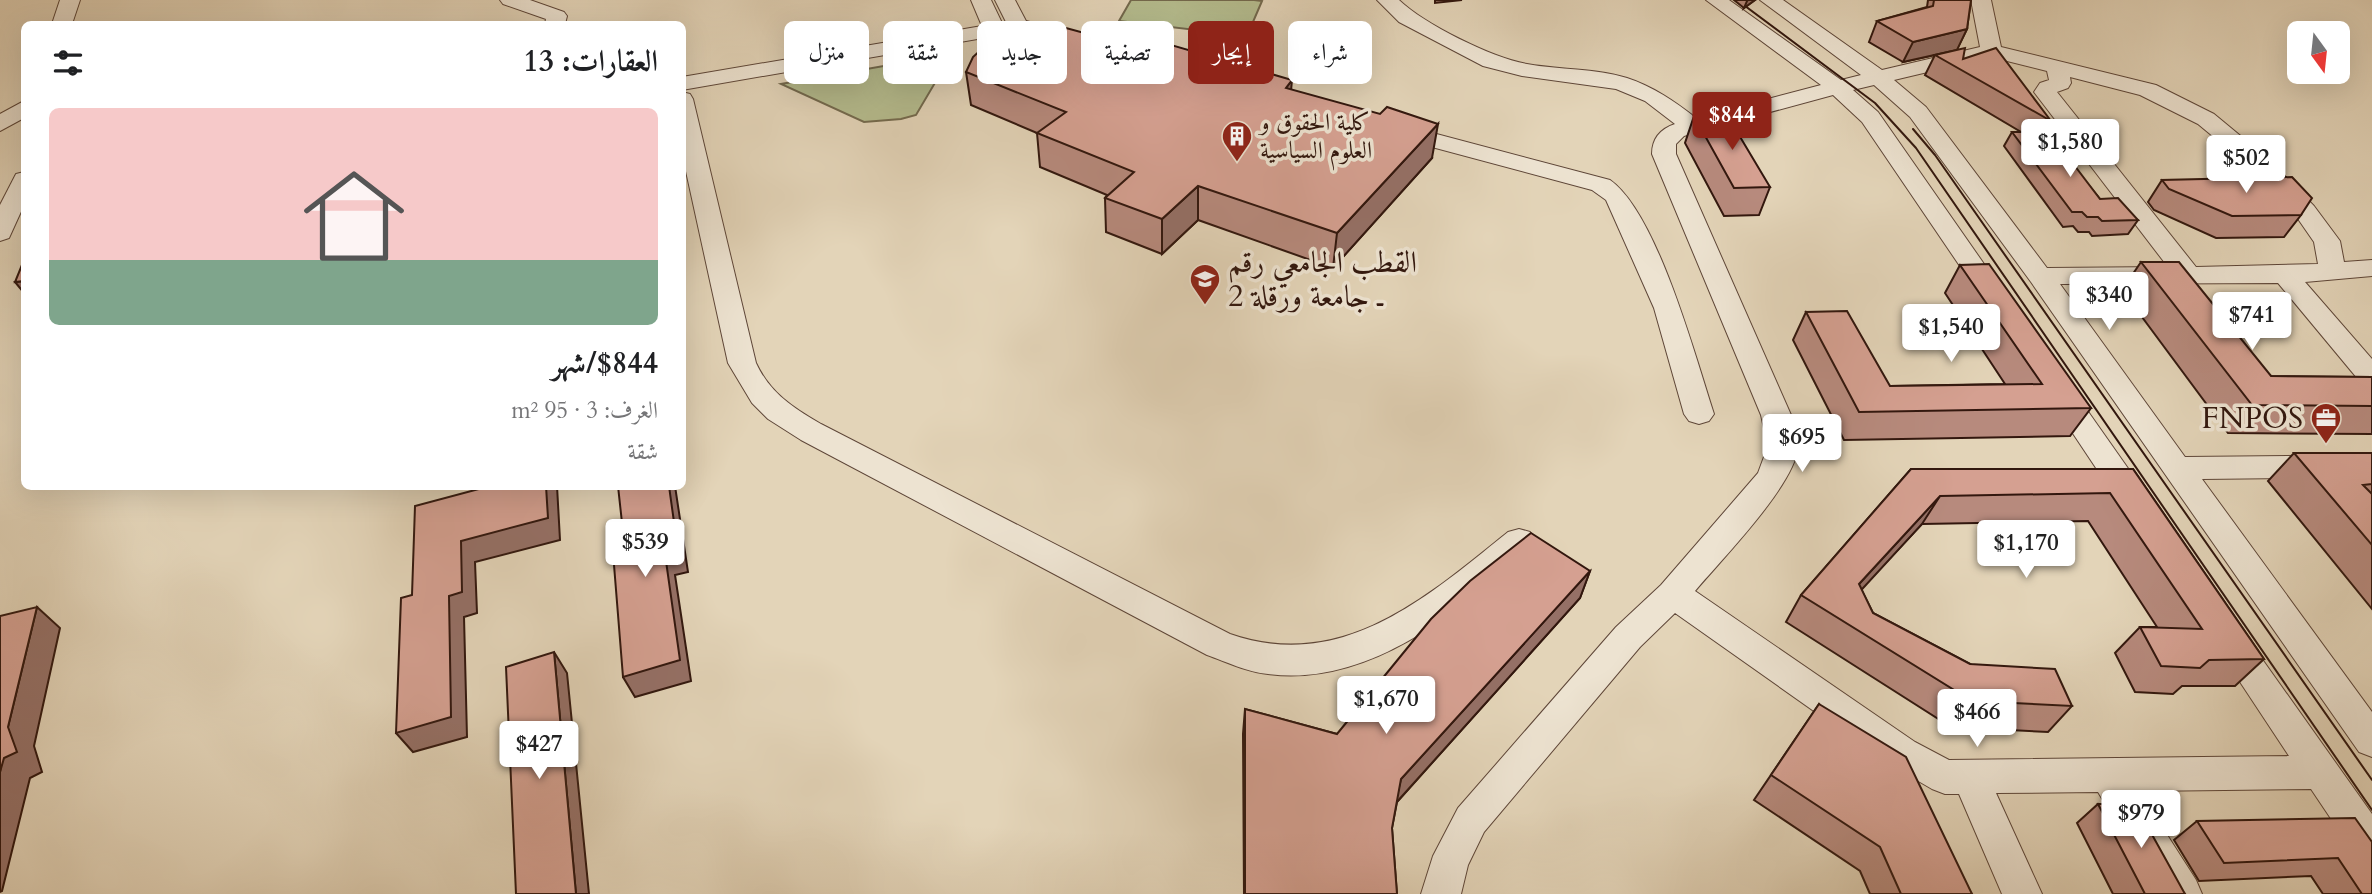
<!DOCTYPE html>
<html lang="ar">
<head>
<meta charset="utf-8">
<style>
	body { margin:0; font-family:Cardo,Amiri,serif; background:#f2f2f2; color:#202124; direction:rtl; height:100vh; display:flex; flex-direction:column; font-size:26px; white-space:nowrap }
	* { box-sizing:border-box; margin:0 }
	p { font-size:23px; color:#757577 }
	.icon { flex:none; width:38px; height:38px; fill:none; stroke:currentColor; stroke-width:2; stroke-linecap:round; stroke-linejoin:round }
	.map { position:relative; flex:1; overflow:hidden; direction:ltr }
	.panel { position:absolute; left:21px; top:21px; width:665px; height:469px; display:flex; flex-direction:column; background:#fff; border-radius:10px; box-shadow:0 7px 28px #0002; direction:rtl }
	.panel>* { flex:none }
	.banner { position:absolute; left:707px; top:21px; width:665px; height:63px; direction:rtl; display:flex; gap:14px }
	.needle { width:46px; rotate:165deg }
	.fabs { position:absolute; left:2287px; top:21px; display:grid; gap:14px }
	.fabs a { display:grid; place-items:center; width:63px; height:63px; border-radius:10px; background:#fff; box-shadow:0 7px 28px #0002; font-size:35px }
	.price { position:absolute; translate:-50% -60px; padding:0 16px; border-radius:7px; background:#fff; color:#222; font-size:23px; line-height:46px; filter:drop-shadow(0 2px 4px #0008) }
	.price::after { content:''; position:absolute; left:50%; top:42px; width:21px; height:16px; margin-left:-10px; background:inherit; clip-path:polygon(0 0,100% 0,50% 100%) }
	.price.current { background:#8f2418; color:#fff }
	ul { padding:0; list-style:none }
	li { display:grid; align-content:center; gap:14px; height:371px; padding:0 28px }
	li+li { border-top:2px solid #e0e0e0 }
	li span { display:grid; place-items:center; height:217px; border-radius:10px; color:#555 }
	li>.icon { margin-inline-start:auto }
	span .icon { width:126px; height:126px; fill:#fffc; stroke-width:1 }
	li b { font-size:30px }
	h2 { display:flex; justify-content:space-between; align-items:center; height:84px; padding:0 28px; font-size:30px }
	.tag { padding:0 24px; border-radius:10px; background:#fff; box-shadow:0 7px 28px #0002; font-size:24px; line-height:63px }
	.tag.current { background:#8f2418; color:#fff }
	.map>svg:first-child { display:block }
</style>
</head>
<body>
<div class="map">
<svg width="2372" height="894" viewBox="0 0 2372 894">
	<rect width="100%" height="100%" fill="#e3d4b8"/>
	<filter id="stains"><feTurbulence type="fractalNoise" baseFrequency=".00286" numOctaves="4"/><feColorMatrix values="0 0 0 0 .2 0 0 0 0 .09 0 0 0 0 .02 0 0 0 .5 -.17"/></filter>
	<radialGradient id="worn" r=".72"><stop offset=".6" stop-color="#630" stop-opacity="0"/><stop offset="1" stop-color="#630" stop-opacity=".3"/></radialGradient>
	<g fill="#b5bc8e" stroke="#746a4e" stroke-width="2">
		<path d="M1131,0H1254L1262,1L1247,36L1119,21Z"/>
		<path d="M952,54L916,115L901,119L864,122L781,84Z"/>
	</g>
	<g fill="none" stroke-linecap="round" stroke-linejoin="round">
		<g stroke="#5e4638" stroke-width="2">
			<g id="minor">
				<path d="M60,0H80L72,24H52Z"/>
				<path d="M500,0H530L564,12L567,16L565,24H545L546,19L503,4Z"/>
				<path d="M971,0H991L1002,23L1006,22L995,0H1015L1026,21L1082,35L1085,39L1082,43L1075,45L1018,32L682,90V77L982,26Z"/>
				<path d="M1377,0H1399C1424,24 1492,58 1527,64C1559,70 1595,68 1627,78C1654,87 1674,101 1696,118L1821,85L1706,0H1729L1841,80L1861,75L1760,0H1783L1882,70L1980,47L1971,0H1991L2001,47L2156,85L2214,114L2266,157L2314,206L2340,241L2344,262L2372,260V276L2305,282L2372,359V387L2362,384L2278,283L2060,284L2185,457L2372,455V477L2202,479L2372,712V757L2359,752L2031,282L1910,117L1874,85L1853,90L1878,112L2007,297L2003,303L1994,306L1985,303L1862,122L1833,95L1700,131L1684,136L1676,144V154L1791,415C1793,424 1798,437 1798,447C1795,485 1721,560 1695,591L1915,742L1949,760L2289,756L2211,638L2216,628L2228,624L2240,628L2372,814V864L2358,859L2311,789L2139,791L2196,880L2202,894H2160L2098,792L1996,793L2042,894H2002L1959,794H1945L1932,789L1889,764L1675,613L1640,647L1484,832L1468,865L1461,894H1421L1433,856L1458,808L1616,627L1661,585L1758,473L1768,446L1761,415L1652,154C1652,139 1660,129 1675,124L1645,101L1616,89L1522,76L1483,66L1399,22ZM1991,57L2047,71L2049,80L2040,83L2034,92L2168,267L2047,268L1926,107L1894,80ZM2070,77L2140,95L2198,124L2250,167L2296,216L2314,242L2318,264L2196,267L2057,92L2068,88L2071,83Z"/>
				<path d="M682,92L690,94L693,99L756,363C770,393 793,408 821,424L1230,634C1342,673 1426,598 1508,532L1519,529L1530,532L1535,541L1530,550C1458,611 1370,687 1268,674C1247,672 1227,662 1207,655L801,440L768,419L752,403L728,363L682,153Z"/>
				<path d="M24,101V118L0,131V114Z"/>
				<path d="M1395,123L1610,180C1657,213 1695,356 1714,414L1709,421L1699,424L1689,421L1684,414L1654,308L1606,200L1592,190L1387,135L1384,130L1387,125Z"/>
				<path d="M24,172V205L9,238L0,241V205L16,174Z"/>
				<path d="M2058,380L2068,383L2146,494L2150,502L2146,510L2135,514L2124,510L2044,390L2048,383Z"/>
			</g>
		</g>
		<use href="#minor" fill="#ede3d1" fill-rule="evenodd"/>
		<g stroke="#32170e" stroke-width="2">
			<path d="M1737,0L1875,103L1916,148L2372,810"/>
			<path d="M1913,129L1935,155L2372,780"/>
		</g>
	</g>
	<g fill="#b78a7d" stroke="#32170e" stroke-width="2">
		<path d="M1734,0H1755L1744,8Z"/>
		<path d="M1928,0H1971L1967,29L1957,49L1963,59L2051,121L2045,132L2100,199L2138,220L2128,234L2092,236L2089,232H2078L2073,226L2063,227L2004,146L2012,132H2021L1925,75L1935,55L1903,62L1869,42L1877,21L1927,7Z"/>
		<path d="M966,72L1291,90L1432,158L1333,268L1198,220L1162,254L1106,232L1105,198L1107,195L1040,167L1037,133L971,105Z"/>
		<path d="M1694,116L1770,187L1759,215L1724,216L1685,143Z"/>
		<path d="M2162,180L2301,215L2284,237L2216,238L2154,210L2148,202Z"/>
		<path d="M2141,262L2271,376L2372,377V434L2228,433L2122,290Z"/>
		<path d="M1960,265L2091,408L2070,436L1844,440L1793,340L1806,312L1890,386L2005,384L1945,293Z"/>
		<path d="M2294,453H2372V609L2268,481Z"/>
		<path d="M1911,469H2133L2264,659L2235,686H2182L2173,694L2135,692L2115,653L2140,627H2157L2088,521L1922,524L1861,589L1873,613L1970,664L2072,706L2048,732L1951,727L1786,622L1801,595Z"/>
		<path d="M1590,571L1580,598L1397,802L1392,828L1397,894H1244L1243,734L1245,709L1337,734Z"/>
		<path d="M1819,704L1972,894H1870L1860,871L1754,800Z"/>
		<path d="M2098,804L2185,894H2113L2077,823Z"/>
		<path d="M2197,821L2372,842V894H2323L2311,876L2199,881L2174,840Z"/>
	</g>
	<g fill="#957066" stroke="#32170e" stroke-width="2">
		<path d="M1435,0H1462L1435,3Z"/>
		<path d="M1748,0H1755L1744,8L1747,1Z"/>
		<path d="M1967,29L1957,50L1903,62L1913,42Z"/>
		<path d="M1292,80L1289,113L1286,88Z"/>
		<path d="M1438,124L1432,158L1333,268L1337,233Z"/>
		<path d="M1198,186V220L1162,254V219Z"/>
		<path d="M24,281V293L15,282Z"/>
		<path d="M546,486H557L560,540L475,562L477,613L464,617L467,737L413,752L396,733L449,596L461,541Z"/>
		<path d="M669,486H675L688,572L675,575L691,681L635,697L623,677Z"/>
		<path d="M1940,496L1922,524L1842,611L1859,584Z"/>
		<path d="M1590,571L1580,598L1395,804L1401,779Z"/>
		<path d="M37,607L60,628L34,746L42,772L30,778L2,891L0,892V772L8,727Z"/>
		<path d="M554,652L567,673L589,894H576Z"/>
	</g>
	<g fill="#d5a091" stroke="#32170e" stroke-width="2">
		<path d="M1934,0H1971L1967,29L1913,42L1877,21L1933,6Z"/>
		<path d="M1030,28H1066L1143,49L1154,40L1292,80L1286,88L1380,114L1387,107L1438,124L1337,233L1198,186L1162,219L1105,198L1134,172L1037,133L1066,112L966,72L973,57L985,46L1007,34Z"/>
		<path d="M1965,48L1963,59L1996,48L2051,121L1935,55Z"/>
		<path d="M1727,115L1770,187L1734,188L1694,116Z"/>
		<path d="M2012,132H2049L2100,199L2118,198L2138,220L2102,221L2098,217H2087L2082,212H2072Z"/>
		<path d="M2292,177L2312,198L2301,215L2232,216L2169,189L2162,180Z"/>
		<path d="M24,260V281L15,282Z"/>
		<path d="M2141,262H2179L2271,376L2372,377V406L2252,405Z"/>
		<path d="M1989,264L2091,408L1859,412L1806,312L1847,311L1890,386L2042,384L1960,265Z"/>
		<path d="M2294,453H2372V484L2363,485L2372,494V545Z"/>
		<path d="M1911,469H2133L2264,659L2209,660L2200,668L2161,666L2140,627L2202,629L2110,493L1940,496L1859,584L1873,613L1970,664L2055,669L2072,706L1972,701L1801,595Z"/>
		<path d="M490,486H546L548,518L461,541L462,592L449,596L451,717L396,733L401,598L412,595L415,506Z"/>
		<path d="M618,486H669L678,551L665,554L680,660L623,677L612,540L623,532Z"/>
		<path d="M1531,533L1590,571L1401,779L1392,828L1397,894H1245V709L1337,734L1431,619L1470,581Z"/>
		<path d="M37,607L8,727L17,752L4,758L0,772V616Z"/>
		<path d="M554,652L576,894H516L506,667Z"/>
		<path d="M1819,704L1906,757L1972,894H1901L1880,847L1771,775Z"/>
		<path d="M2098,804H2135L2185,894H2145Z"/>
		<path d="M2355,818L2372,842V894H2362L2338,858L2224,863L2197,821Z"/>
	</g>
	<defs>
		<g id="building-pin" transform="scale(1.575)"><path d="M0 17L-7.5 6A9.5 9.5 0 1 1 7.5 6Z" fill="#8f2418" stroke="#ede3d1"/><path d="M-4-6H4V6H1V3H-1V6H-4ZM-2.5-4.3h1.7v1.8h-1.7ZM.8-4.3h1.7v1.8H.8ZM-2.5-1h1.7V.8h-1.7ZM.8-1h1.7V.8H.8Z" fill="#fff"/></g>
		<g id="university-pin" transform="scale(1.575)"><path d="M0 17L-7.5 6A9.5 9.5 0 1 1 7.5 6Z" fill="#8f2418" stroke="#ede3d1"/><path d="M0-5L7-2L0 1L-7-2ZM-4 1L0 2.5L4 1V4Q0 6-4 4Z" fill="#fff"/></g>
		<g id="office-pin" transform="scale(1.575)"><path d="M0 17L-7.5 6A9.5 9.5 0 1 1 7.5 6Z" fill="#8f2418" stroke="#ede3d1"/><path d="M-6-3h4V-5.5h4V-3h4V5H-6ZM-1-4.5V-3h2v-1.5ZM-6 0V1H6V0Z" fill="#fff"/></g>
	</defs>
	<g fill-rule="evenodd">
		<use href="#building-pin" x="1237" y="136"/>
		<use href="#university-pin" x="1205" y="279"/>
		<use href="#office-pin" x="2326" y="418"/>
	</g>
	<g text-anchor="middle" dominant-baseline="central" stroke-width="7" stroke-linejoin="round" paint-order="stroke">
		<g font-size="24" fill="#32170e" stroke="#ede3d1" text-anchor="start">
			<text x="1260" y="122">كلية الحقوق و<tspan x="1260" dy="28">العلوم السياسية</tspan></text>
		</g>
		<g font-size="30" fill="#32170e" stroke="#ede3d1" text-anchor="start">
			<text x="1228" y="262">القطب الجامعي رقم<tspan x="1228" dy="34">2 ـ جامعة ورقلة</tspan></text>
			<text x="2303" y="418" text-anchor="end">FNPOS</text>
		</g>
	</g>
	<rect width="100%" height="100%" filter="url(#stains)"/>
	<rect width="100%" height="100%" fill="url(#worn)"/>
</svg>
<div class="fabs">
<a><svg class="needle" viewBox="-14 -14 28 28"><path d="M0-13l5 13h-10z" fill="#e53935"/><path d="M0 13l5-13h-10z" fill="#757577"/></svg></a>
</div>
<b class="price current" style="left:1732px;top:152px">$844</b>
<b class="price" style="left:2070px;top:179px">$1,580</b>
<b class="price" style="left:2246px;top:195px">$502</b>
<b class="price" style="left:2109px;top:332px">$340</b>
<b class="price" style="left:2252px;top:352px">$741</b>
<b class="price" style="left:1951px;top:364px">$1,540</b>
<b class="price" style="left:1802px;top:474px">$695</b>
<b class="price" style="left:645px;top:579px">$539</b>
<b class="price" style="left:2026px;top:580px">$1,170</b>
<b class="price" style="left:1386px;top:736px">$1,670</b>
<b class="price" style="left:1977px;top:749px">$466</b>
<b class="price" style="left:539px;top:781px">$427</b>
<b class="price" style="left:2141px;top:850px">$979</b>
<div class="banner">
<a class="tag">شراء</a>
<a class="tag current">إيجار</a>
<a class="tag">تصفية</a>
<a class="tag">جديد</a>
<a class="tag">شقة</a>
<a class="tag">منزل</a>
</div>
<section class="panel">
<h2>العقارات: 13<svg class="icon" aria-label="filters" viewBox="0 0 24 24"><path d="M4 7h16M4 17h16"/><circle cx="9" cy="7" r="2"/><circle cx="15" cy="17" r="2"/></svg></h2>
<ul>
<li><span style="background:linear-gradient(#f6c9c9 70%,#7fa58c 0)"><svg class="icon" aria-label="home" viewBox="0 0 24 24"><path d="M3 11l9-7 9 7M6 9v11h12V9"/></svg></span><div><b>$844/شهر</b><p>الغرف: 3 · 95 m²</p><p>شقة</p></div></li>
</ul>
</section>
</div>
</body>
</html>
